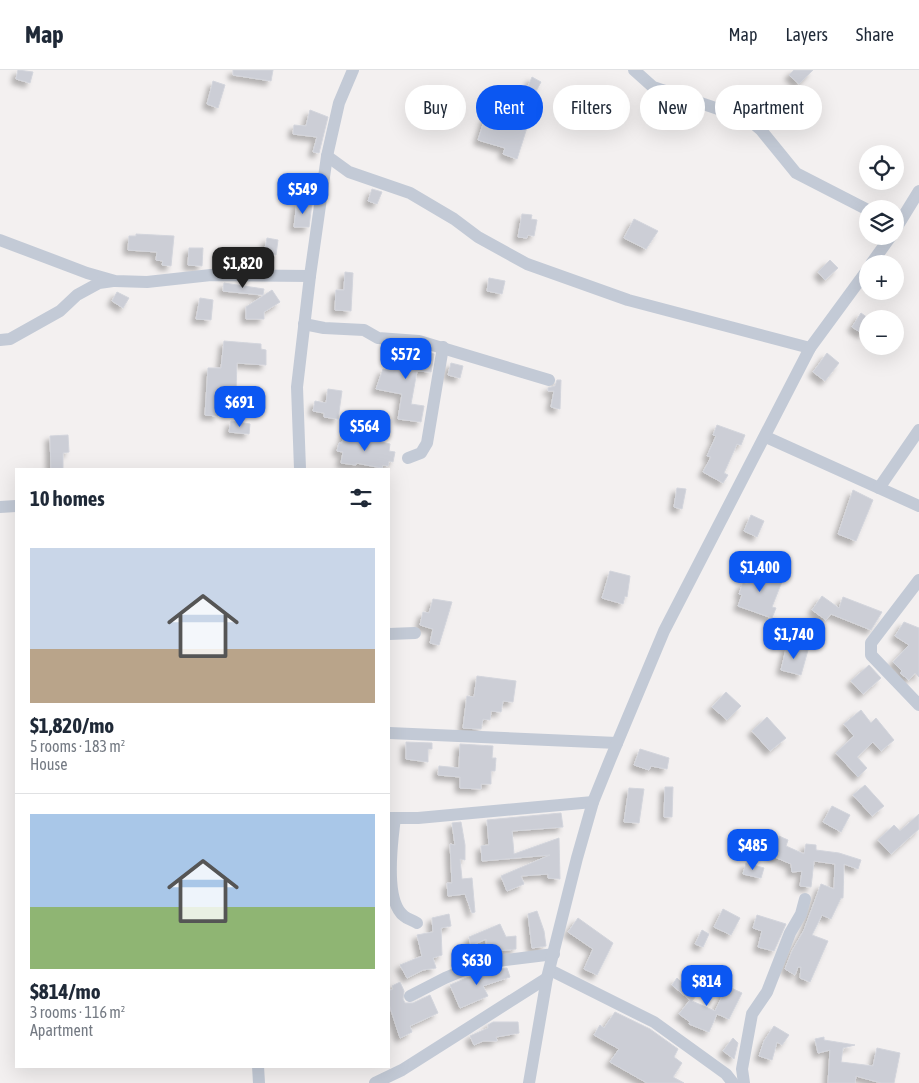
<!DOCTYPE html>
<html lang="en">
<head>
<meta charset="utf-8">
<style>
	body { margin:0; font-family:"Asap Condensed",sans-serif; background:#f6f6f7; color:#1f2937; height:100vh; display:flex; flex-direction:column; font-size:19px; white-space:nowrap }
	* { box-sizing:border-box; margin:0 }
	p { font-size:16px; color:#747a83 }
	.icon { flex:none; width:28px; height:28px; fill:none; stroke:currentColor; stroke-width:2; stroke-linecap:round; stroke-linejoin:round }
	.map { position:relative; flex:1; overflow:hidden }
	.drawer { position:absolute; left:15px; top:398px; width:375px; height:600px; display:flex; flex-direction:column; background:#fff; border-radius:0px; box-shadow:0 5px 20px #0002 }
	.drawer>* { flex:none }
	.guide { position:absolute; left:405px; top:15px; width:439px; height:45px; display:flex; gap:10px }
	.fabs { position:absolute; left:859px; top:75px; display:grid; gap:10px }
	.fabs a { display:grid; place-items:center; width:45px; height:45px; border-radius:50%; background:#fff; box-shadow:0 5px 20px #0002; font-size:25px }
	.price { position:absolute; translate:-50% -42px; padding:0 11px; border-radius:10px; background:#0b57f2; color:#fff; font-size:16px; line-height:32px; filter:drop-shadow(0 1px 2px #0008) }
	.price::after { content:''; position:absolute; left:50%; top:30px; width:15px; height:11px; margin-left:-8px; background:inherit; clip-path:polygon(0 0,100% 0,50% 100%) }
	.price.on { background:#222; color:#fff }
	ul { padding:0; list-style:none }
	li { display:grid; align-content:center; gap:10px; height:265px; padding:0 15px }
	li+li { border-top:1px solid #e0e1e3 }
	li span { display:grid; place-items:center; height:155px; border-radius:0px; color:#555 }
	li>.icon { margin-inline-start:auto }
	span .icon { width:90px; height:90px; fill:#fffc; stroke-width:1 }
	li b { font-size:21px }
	h2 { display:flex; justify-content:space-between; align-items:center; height:60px; padding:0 15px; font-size:21px }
	.tag { padding:0 18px; border-radius:22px; background:#fff; box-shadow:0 5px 20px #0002; font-size:18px; line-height:45px }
	.tag.on { background:#0b57f2; color:#fff }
	header { display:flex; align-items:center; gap:30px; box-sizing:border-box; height:70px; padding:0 25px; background:#fff; border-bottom:1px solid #e0e1e3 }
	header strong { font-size:24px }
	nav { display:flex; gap:28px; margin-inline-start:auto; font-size:18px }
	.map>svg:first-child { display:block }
</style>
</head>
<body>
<header>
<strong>Map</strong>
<nav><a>Map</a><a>Layers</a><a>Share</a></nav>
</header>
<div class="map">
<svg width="919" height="1013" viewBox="0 0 919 1013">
	<defs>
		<filter id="shadow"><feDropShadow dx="-4.5" dy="4.5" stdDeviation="2.5" flood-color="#0004"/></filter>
	</defs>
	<rect width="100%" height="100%" fill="#f3f0f0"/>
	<g fill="#ccced6" stroke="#d3d5dc" filter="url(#shadow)">
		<path d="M18,0L33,2L30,13L16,9Z"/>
		<path d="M233,0H273L271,11L233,5Z"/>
		<path d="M794,0H813L799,14L789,5Z"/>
		<path d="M532,7L541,12L534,25L526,21Z"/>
		<path d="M213,11L225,15L218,38L207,34Z"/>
		<path d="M518,37L532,42L517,89L503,84L505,78L478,70L486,45L513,53Z"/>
		<path d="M310,40L328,47L319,83L313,82L317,67L293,64L294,55L306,56Z"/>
		<path d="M293,112L304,113V124L292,123Z"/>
		<path d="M372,119L382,122L377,134L368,131Z"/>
		<path d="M297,132L312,133L309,157H294Z"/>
		<path d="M522,144L532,145L531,149L537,150L534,166L528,165L527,168L518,167Z"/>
		<path d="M634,149L658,161L646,179L624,168Z"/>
		<path d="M136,164L174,166L171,196L162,195L163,191L156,190L157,182L128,180L129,166H136Z"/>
		<path d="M267,168L278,170L276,185L264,183Z"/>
		<path d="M189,178H203L202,196L188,195Z"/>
		<path d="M830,190L838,198L825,210L818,202Z"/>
		<path d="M345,202L353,203L351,241L335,240L336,220H344Z"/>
		<path d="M489,208L505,211L502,224L487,221Z"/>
		<path d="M224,213L264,219L263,225L223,221Z"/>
		<path d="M272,220L280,232L264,242V249H246V237Z"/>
		<path d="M117,222L129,228L123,238L112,231Z"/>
		<path d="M200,228L213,230L211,250L196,249Z"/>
		<path d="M861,243L868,248V257L863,264L852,257Z"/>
		<path d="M224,271L261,274V279L266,280V295L237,293L236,321L220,320L218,346L205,345L208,298H221Z"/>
		<path d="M396,277L418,279L434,284L431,302L417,301L411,334L424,336L421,352L398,349L402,324L376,319L383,299L393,301Z"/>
		<path d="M827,283L839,293L825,311L813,302Z"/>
		<path d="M451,293L463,296L460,308L448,305Z"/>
		<path d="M557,310H561L560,339L551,337L554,321H548V318L555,316Z"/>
		<path d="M328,319L342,321L338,349L324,347V343L313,341L315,331L326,333Z"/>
		<path d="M231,351L250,354L249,364L229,362Z"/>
		<path d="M717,355L745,365L741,375L737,374L724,403L728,405L723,413L703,402L711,387L707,386L716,366L713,365Z"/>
		<path d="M344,363L390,374L389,381L395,382L393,392L389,391L388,396L383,395L382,398L356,393V395L341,393L343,382L337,381L339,373H342Z"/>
		<path d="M68,365L69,382L63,383V399H51L50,366Z"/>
		<path d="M677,418L686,419L682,439L674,437Z"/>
		<path d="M853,420L873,430L856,471L838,464Z"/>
		<path d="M751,445L764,451L757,467L744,461Z"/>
		<path d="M753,497L783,509L772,537L776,538L772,548L738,536L742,525L739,524L743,512L747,514Z"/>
		<path d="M610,501L630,506L627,527L625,526L623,534L602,528Z"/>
		<path d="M822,526L839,538L843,527L882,542L871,560L831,544L826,550L812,540Z"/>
		<path d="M433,529L452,532L439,575L430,573L433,559L420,555L423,542L429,543Z"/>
		<path d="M904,552L919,558V607L915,603L909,610L900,603L902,601L893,592L909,575L895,566Z"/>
		<path d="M787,575L808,580L801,605L781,600Z"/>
		<path d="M869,595L881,608L863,624L851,611Z"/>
		<path d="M477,606L516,611L513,632L503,631L501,642L491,641L490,650L483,649L481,659L463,658L467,626L474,627Z"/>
		<path d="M726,622L741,636L727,650L712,637Z"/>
		<path d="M861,640L871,653L876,648L894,670L881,681L873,672L857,687L867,698L858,707L836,683L854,666L844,654Z"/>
		<path d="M767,647L786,668L770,681L752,661Z"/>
		<path d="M406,672L432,673V679H428V692L406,689Z"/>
		<path d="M460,674L493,676L492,688H496L495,701H491V714H481V719L460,718V707L438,705L439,696L459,698Z"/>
		<path d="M640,679L669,688L667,699L651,696L649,700L634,695Z"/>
		<path d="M865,715L884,736L872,746L853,725Z"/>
		<path d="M665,717H673L672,747H664Z"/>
		<path d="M629,718L644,719L639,753L624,752Z"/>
		<path d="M832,736L850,745L841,762L823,752Z"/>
		<path d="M561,743L563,757L512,761L514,784L559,768L560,809L548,808V804L521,806L524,814L507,821L501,806L550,785L482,791L481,776L489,775L487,750Z"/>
		<path d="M919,744V759L891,784L878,770L894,755L900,761Z"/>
		<path d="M461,752L465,775V790L460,789L462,809L472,808L475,842L472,843L465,824L448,826L447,813H452L450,774L455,775L452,753Z"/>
		<path d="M779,766L788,770L786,776L804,784L806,774L816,775V780L839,783L861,790L858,799L844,794L843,828H841L831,849L822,845L812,865L828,871L810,912L800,908L801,897H798L795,905L785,899L792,881L804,860L821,814L834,819L835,794L814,791L811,817L800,816L802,801L792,802L791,794L770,785Z"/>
		<path d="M746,793L764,798L761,808L743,804Z"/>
		<path d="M723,839L740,848L731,865L714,857Z"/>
		<path d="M537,841L544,861L546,876L532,878L528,844Z"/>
		<path d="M449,844L451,856L441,858L442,885L433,888L436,898L423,900L407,908L400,895L422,886L417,865L433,862L432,848Z"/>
		<path d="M757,845L786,854L774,881L758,877L762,861L753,858Z"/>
		<path d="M578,848L613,873L597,905L584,899L593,879L568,862Z"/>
		<path d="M500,854L506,867L516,866V879L487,882L486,869L471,876L469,867Z"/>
		<path d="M702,860L709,864L703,877L695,874Z"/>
		<path d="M507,898L510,907L483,916L488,926L460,938L450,915L483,901Z"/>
		<path d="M677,908L696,926L692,931L715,941L727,916L742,923L729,949L717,944L709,962L689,954L690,952L679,944L690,930L672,915Z"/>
		<path d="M400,912L404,921L403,929L405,933H413L430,925L438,943L410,956L412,962L400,968L389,934V921L393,919L392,916Z"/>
		<path d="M615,942L650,959L678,979L674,987L682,993L673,1007L684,1013H647L610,992L619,979L594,965L600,955L604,958Z"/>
		<path d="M493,952H518L519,963L496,967L497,971H483L474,975L470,966L488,958V955Z"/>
		<path d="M774,956L789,965L782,975L777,972L772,990L759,986L764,971Z"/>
		<path d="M824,967V970L855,975L843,978L841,992L873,996L877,978L900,983L894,1013H881L856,1006L855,1013H828L830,980L818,983L815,969Z"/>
		<path d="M733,968L738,973L734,989L723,981Z"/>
	</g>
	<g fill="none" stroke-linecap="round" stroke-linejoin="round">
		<g stroke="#c3cad6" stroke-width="12">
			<path d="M634,0L653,17L748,49L761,60L796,103L868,140"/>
			<path d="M327,86L349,102L410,123L454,149L478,167L527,194L628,230L810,278"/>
			<path d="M895,160L919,121"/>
			<path d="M0,170L87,203L115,211L147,212L211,205L310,206"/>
			<path d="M871,194L891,166"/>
			<path d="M304,254L324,258L364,260L378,268L419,271L549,310"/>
			<path d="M0,270L10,269L60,241L77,225L99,213L113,211"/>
			<path d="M766,367L919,436"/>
			<path d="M408,388L421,383L427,373L443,277"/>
			<path d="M300,399L297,317L310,206L327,86L339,33L353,0"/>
			<path d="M879,418L919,360"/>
			<path d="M0,437L16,436"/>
			<path d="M919,510L871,573V585L919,635"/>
			<path d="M389,564L415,563"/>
			<path d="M389,663L617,673"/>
			<path d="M389,748H418L593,732"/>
			<path d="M395,748C392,770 384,831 404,846C407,849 413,850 417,853"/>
			<path d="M550,900L654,952L726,1004L733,1013"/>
			<path d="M410,926L445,908L481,893L554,884"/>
			<path d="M258,996L259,1013"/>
			<path d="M375,1013L402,1000L547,908"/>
			<path d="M529,1013L547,908L577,788L593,732L610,690L664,561L810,278L868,199"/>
			<path d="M744,1013L742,999L752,944L767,922L790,863L801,844L805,829"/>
		</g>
	</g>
</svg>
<div class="fabs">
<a><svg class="icon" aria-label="locate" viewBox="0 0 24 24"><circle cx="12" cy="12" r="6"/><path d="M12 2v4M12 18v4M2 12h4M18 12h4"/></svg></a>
<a><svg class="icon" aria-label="layers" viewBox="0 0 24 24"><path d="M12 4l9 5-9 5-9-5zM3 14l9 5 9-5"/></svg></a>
<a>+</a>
<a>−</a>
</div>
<b class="price" style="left:303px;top:145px">$549</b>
<b class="price on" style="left:243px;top:219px">$1,820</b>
<b class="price" style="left:406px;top:310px">$572</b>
<b class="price" style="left:240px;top:358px">$691</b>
<b class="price" style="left:365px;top:382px">$564</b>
<b class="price" style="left:760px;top:523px">$1,400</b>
<b class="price" style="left:794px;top:590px">$1,740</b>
<b class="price" style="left:753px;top:801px">$485</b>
<b class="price" style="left:477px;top:916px">$630</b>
<b class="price" style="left:707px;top:937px">$814</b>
<div class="guide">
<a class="tag">Buy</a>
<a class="tag on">Rent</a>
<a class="tag">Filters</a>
<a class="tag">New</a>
<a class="tag">Apartment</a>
</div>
<section class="drawer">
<h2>10 homes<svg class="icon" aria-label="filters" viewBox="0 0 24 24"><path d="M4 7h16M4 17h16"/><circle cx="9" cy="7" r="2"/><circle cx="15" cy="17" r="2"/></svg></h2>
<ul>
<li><span style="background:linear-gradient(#c9d6e8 65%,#b9a48a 0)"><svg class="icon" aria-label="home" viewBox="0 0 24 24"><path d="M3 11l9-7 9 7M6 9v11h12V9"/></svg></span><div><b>$1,820/mo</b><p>5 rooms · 183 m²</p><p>House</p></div></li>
<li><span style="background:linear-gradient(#a9c7e8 60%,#8fb573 0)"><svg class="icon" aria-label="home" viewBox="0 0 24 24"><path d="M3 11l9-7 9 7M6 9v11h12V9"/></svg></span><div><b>$814/mo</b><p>3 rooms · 116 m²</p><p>Apartment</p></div></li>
</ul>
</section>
</div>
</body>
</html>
